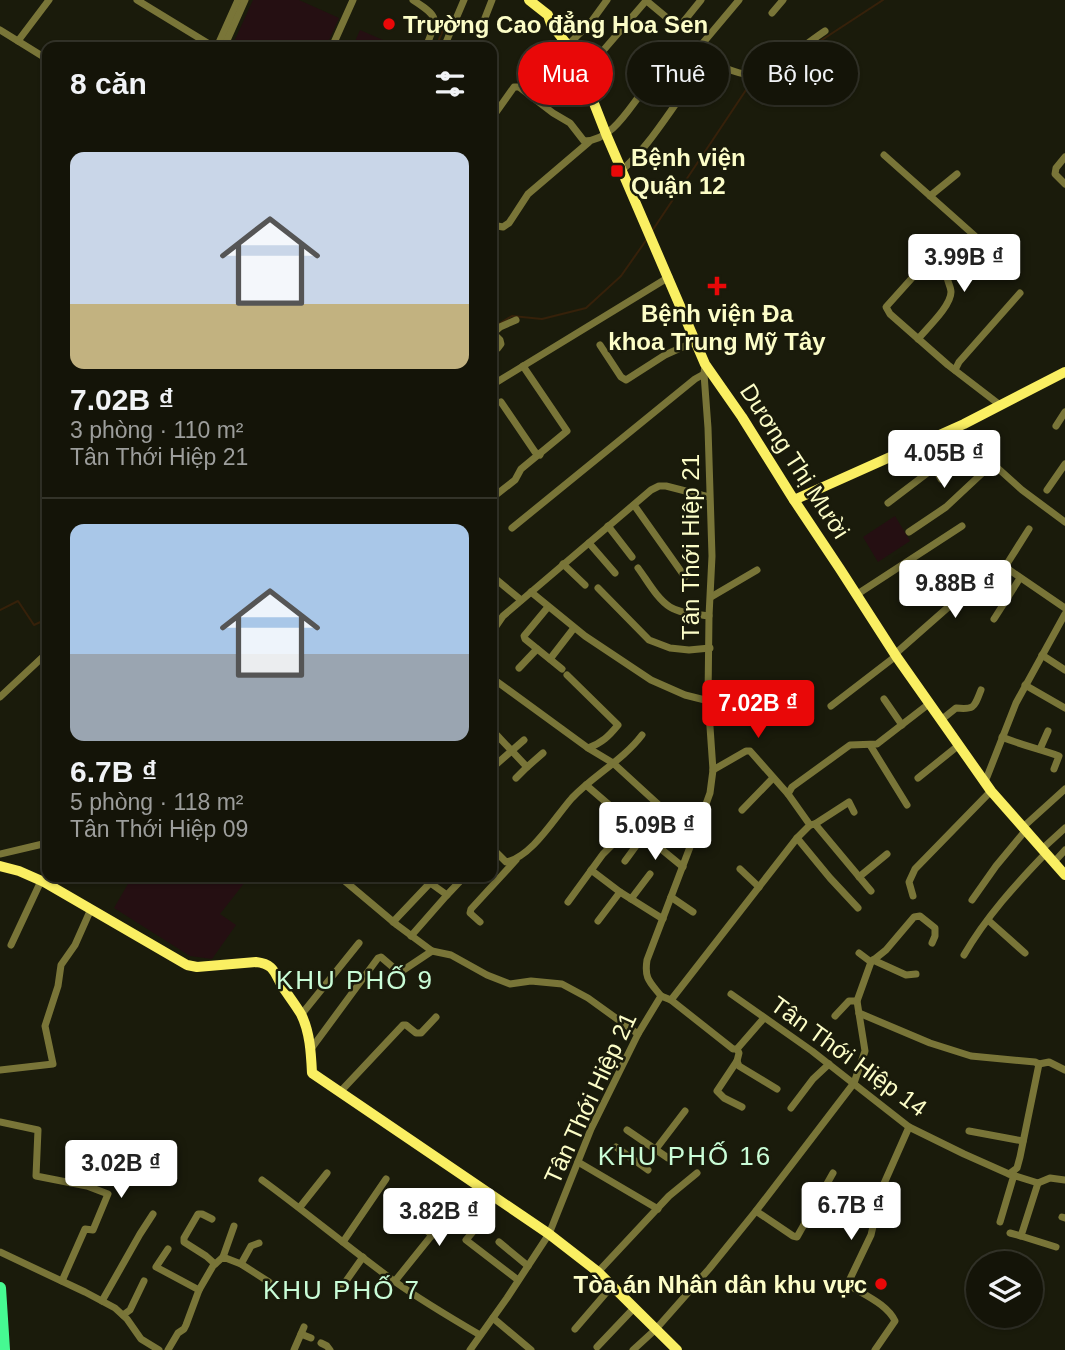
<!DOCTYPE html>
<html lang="vi">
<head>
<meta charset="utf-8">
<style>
	body { margin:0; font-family:Arial,sans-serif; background:#1d1d12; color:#f1f3f6; height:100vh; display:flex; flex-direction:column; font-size:26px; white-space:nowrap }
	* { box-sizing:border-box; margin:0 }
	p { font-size:23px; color:#9d9e9c }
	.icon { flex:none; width:38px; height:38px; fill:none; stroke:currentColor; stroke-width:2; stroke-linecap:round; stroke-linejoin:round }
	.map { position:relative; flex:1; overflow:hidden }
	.panel { position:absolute; left:42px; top:42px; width:455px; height:840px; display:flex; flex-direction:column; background:#141408; border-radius:14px; box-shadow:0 2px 5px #0004,0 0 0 2px #333329 }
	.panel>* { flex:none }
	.banner { position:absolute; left:518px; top:42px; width:441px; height:63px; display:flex; gap:14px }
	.buttons { position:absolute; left:966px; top:1251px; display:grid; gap:14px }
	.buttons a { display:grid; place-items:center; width:77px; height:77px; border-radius:50%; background:#141408; box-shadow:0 2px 5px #0004,0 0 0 2px #333329; font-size:35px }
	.price { position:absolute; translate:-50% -60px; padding:0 16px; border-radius:7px; background:#fff; color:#222; font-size:23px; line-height:46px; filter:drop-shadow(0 2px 4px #0008) }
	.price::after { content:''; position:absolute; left:50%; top:42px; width:21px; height:16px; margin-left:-10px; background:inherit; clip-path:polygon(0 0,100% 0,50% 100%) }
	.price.on { background:#e90808; color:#fff }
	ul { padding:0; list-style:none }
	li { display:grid; align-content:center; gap:14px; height:371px; padding:0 28px }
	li+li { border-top:2px solid #333329 }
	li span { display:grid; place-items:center; height:217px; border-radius:14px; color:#555 }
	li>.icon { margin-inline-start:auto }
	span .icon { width:126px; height:126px; fill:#fffc; stroke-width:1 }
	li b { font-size:30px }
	h2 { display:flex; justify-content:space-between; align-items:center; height:84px; padding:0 28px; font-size:30px }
	.tag { padding:0 24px; border-radius:32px; background:#141408; box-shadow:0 2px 5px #0004,0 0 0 2px #333329; font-size:24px; line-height:63px }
	.tag.on { background:#e90808; color:#fff }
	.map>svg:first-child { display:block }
</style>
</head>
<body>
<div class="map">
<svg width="1065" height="1350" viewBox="0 0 1065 1350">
	<rect width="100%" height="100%" fill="#1a1b0b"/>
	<g fill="#250f12">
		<path d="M253,0H299L339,18L326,47H233L232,46Z"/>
		<path d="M360,30L399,47H341L343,43L353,46Z"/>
		<path d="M895,516L910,541L878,562L863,537Z"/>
		<path d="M132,877H157L167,883C177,877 181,875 191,881L194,877H249L220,914L236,925L212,959L190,956L114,908Z"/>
	</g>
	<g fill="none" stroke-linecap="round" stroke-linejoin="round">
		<g stroke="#36210a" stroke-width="2">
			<path d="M436,47L450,13"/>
			<path d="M782,66L883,0"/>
			<path d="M652,231L750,84L765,76"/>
			<path d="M492,328L512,316L542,319L586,308L621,276L647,239"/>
			<path d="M0,610L18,601L34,625L47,619"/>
		</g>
		<g stroke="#797538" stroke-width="7">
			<path d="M137,0L214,47"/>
			<path d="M413,0C441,18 437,18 426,47"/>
			<path d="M772,13L783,0"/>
			<path d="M483,23L492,0"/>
			<path d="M0,30L47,59"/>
			<path d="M18,41L49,0"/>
			<path d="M567,46L591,22L607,0"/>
			<path d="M217,47L238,0"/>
			<path d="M224,47L245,0"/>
			<path d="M332,47L353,0"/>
			<path d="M444,47L464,0"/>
			<path d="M710,67L712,53L703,47L702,44L739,0"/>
			<path d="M583,74L645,2H648L678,27L680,26L701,0"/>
			<path d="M492,118L514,87H519L553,113L570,123L584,141C611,141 628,110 643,91"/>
			<path d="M884,155L975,236L947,276C947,281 951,287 951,292C951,306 927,328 918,339"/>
			<path d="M1065,157L1056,168L1055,174L1065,184"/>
			<path d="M622,170C645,150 662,123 680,98C687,89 694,77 705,69C718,60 740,78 757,75C771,72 811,40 825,31"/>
			<path d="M930,196L957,174"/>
			<path d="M492,225L503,227L509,223L528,194L589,142"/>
			<path d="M921,268L886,307L890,314L948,365L1000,405"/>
			<path d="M492,334L500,327L516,320"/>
			<path d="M600,345L621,377L626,380L665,355L696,341"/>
			<path d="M492,352L498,348L501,344L500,340L493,333"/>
			<path d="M955,370L959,362L1020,293"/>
			<path d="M492,385L669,277"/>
			<path d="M501,402L535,452L540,455"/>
			<path d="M1056,426L1065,412"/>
			<path d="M953,428L1022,490L1065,522"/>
			<path d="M921,442L941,479L947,473"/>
			<path d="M1047,490L1065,464"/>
			<path d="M492,498L515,480L521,469L567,431L523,366"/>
			<path d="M888,503L934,468"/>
			<path d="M634,505L685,577"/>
			<path d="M608,526L632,557"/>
			<path d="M512,528L695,379L704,374"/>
			<path d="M1029,529L1005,567L1065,608"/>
			<path d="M909,532L946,507L992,464"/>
			<path d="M589,543L615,573"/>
			<path d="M563,564L585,585"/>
			<path d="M638,568C647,580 657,599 670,607C681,614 697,614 709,616"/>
			<path d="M492,576L521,600"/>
			<path d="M598,588L649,640L670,648L689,650L710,648"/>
			<path d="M531,592L585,636L651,680L685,695L709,701"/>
			<path d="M856,595L962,526"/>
			<path d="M711,597L757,570"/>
			<path d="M548,607L524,636L525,639L562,669"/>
			<path d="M994,619L1020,578"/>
			<path d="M492,632L503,616L651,490L659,486H666L709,497"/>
			<path d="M895,654L987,573L992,570L1005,567"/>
			<path d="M1042,655L1065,670"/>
			<path d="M550,659L574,628"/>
			<path d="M519,668L537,649"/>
			<path d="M492,678L588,748C602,743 609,736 618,725L567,675"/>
			<path d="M1025,685L1065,708"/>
			<path d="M0,697L47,653"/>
			<path d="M884,699L902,725"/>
			<path d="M831,706L896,656"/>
			<path d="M941,720L956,708C975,710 974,707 981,690"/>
			<path d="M492,730L527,767L543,753"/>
			<path d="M1002,737C1021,745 1040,749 1059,756L1054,769"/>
			<path d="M870,745L907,805"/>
			<path d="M588,748L613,763L672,817L696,832"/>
			<path d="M1040,749L1048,731"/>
			<path d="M492,768L524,740"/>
			<path d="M713,770L746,751H750L788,794"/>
			<path d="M516,778L527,767"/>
			<path d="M918,778L959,745"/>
			<path d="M985,782L1016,703L1065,614"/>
			<path d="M586,785L644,835L625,861"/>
			<path d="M742,810L773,778"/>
			<path d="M815,824L849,802L854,812"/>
			<path d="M810,825L815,824L871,891"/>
			<path d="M1022,828L1065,789"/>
			<path d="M644,835L683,867"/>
			<path d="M797,838L830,878L858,908"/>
			<path d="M1042,849L1065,828"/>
			<path d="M492,851H495L506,862C532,857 555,817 572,798C594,775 623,760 642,735"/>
			<path d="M0,854L47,843"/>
			<path d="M1054,862L1065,850"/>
			<path d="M740,869L759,887"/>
			<path d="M591,870L620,892L663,919"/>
			<path d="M340,877L397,925L432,951L451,955L487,975L510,984L531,981L562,984L588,998L638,1034"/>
			<path d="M422,877L447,895L464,877"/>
			<path d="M859,877L887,854"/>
			<path d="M913,896L909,882L915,869L991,791"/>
			<path d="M671,897L693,912"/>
			<path d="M631,899L650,874"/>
			<path d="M972,900L996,866L1025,831"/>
			<path d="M568,902L603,854L632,825"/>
			<path d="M988,920L1025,953"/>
			<path d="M598,921L620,892"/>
			<path d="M393,922L430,883"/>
			<path d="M480,922L470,913L471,909L516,860"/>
			<path d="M411,936L447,895"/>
			<path d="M11,945L41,881"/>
			<path d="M964,955C986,917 1016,884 1046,853"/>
			<path d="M873,960L906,975L916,974"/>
			<path d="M871,962L886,950L914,917L920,916L935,928V936L932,943"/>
			<path d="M731,994L812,1051L909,1127L964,1154L1009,1174L1038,1183L1050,1178L1065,1180"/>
			<path d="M661,996L671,1000L797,838L810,825L788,794L792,787L850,745L877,744L930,703"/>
			<path d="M671,1000L733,1049H737L764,1018"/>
			<path d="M859,1013L930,1043L971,1056L1035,1062L1039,1064L1049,1062L1065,1070"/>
			<path d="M301,1015L359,943"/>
			<path d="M835,1016L849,1001H857"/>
			<path d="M311,1049L378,958L381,957L395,969L402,971L432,951"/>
			<path d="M737,1049L739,1053L737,1061L717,1091L724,1098L742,1107"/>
			<path d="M737,1061L739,1066L777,1089"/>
			<path d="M0,1070L53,1064L45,1026L58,986L61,965L75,945L91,909"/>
			<path d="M340,1092L403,1025H406L416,1033H421L436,1017"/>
			<path d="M791,1108L813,1079L829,1064"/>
			<path d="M0,1122L38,1130L36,1176L87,1186L108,1194L93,1230L85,1229L62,1281"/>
			<path d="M627,1130L668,1158"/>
			<path d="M969,1131L1023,1141"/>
			<path d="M616,1147L648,1170"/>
			<path d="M656,1149L685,1111"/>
			<path d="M578,1162L658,1209"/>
			<path d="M1009,1174L1017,1168L1020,1157L1039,1064"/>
			<path d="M262,1180C307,1213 349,1248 394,1281C422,1301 451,1318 480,1335"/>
			<path d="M1038,1183L1021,1236L1056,1247"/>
			<path d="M300,1207L327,1173"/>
			<path d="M756,1211L793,1236L797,1237L833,1173"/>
			<path d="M1062,1217L1065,1218"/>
			<path d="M212,1219L202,1214H198L184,1238V1242L206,1256L215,1264"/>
			<path d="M481,1222L466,1240L518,1280"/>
			<path d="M1000,1222L1014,1175"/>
			<path d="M1010,1233L1021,1236"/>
			<path d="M343,1242L386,1179"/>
			<path d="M499,1242L528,1266"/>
			<path d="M168,1249L156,1267L199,1290"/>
			<path d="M0,1252L85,1292L115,1308L127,1319L141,1339L159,1350"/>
			<path d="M223,1257L234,1226"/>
			<path d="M241,1264L251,1246L259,1243"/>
			<path d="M598,1272L669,1196L697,1173"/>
			<path d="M395,1281L432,1235L411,1217"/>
			<path d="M339,1291L363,1257"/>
			<path d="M102,1301L140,1234L153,1214"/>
			<path d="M123,1315L130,1310L144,1281"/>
			<path d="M493,1318L531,1350"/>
			<path d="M575,1329L612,1286"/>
			<path d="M301,1334L311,1338"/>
			<path d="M321,1343L327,1346L330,1350"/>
			<path d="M597,1347L635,1307"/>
			<path d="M168,1350L178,1333L184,1329L186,1325L199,1290L213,1266L223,1257L241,1264L269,1282"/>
			<path d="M294,1350L304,1327"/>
			<path d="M470,1350L507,1298L549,1234L591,1129L638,1034L661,996C650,982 644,979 647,960L698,826L710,793L713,770L708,698L709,616L712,556L708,428L704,374L705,364"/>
			<path d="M633,1350L656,1329L709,1269L756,1211L854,1083L865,1051L857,1001L871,962L859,953"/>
			<path d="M875,1350L895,1321C887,1304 864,1295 849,1285V1281L871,1235L882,1188L909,1127"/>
		</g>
		<g stroke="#faef62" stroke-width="10">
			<path d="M529,0L548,15L551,24L566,43L579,65L606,134L705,364L742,417L794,500L840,569L896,656L991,791L1065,875"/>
			<path d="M794,500L964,424L1065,372"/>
			<path d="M0,866L19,871L44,882L187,965L197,967L256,962C274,964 274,972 282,986C288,995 295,1004 301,1014C310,1032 311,1053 312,1073L549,1234L598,1272L677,1350"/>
		</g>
		<path stroke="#46f992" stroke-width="12" d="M0,1288L4,1350"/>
	</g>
	<g fill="#e90808" stroke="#1a1b0b" stroke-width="2.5">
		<circle cx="389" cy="24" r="7"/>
		<rect x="610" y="164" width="14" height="14" rx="3.5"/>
		<path d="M713.5 275.5h7v7h7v7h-7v7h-7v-7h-7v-7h7z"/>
		<circle cx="881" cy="1284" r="7"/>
	</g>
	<g text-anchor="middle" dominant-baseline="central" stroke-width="5" stroke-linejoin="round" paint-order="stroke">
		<g font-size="24" font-weight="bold" fill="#fcfdc7" stroke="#1a1b0b" text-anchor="start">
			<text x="403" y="24">Trường Cao đẳng Hoa Sen</text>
			<text x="631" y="157">Bệnh viện<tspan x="631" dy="28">Quận 12</tspan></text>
			<text x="717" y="313" text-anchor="middle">Bệnh viện Đa<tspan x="717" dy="28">khoa Trung Mỹ Tây</tspan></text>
			<text x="867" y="1284" text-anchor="end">Tòa án Nhân dân khu vực</text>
		</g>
		<g font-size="24" fill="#fcfdc7" stroke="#1a1b0b">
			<text transform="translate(795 461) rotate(57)">Dương Thị Mười</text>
			<text transform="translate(690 547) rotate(-90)">Tân Thới Hiệp 21</text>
			<text transform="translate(849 1056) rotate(36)">Tân Thới Hiệp 14</text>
			<text transform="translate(590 1098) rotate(-65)">Tân Thới Hiệp 21</text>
		</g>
		<g font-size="26" letter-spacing="2" fill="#c9fdd7" stroke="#1a1b0b">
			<text x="355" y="980">KHU PHỐ 9</text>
			<text x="685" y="1156">KHU PHỐ 16</text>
			<text x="342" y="1290">KHU PHỐ 7</text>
		</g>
	</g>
</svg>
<div class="buttons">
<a><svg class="icon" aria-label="layers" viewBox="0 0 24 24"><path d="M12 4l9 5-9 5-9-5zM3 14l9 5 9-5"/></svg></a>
</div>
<b class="price" style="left:964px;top:294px">3.99B ₫</b>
<b class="price" style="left:944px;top:490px">4.05B ₫</b>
<b class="price" style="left:955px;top:620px">9.88B ₫</b>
<b class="price on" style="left:758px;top:740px">7.02B ₫</b>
<b class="price" style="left:655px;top:862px">5.09B ₫</b>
<b class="price" style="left:121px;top:1200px">3.02B ₫</b>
<b class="price" style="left:851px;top:1242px">6.7B ₫</b>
<b class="price" style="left:439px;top:1248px">3.82B ₫</b>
<div class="banner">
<a class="tag on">Mua</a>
<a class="tag">Thuê</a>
<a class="tag">Bộ lọc</a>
</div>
<section class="panel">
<h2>8 căn<svg class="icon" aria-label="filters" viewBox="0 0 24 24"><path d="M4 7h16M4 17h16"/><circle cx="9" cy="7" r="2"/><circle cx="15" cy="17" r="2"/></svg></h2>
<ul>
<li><span style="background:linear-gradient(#c9d6e8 70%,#c2b280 0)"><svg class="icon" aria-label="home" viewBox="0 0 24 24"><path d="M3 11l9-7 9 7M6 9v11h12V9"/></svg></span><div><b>7.02B ₫</b><p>3 phòng · 110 m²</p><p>Tân Thới Hiệp 21</p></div></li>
<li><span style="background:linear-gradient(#a9c7e8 60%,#9aa5b1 0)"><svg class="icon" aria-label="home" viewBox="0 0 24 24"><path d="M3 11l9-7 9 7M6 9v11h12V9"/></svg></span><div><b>6.7B ₫</b><p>5 phòng · 118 m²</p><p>Tân Thới Hiệp 09</p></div></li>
</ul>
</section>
</div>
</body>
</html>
